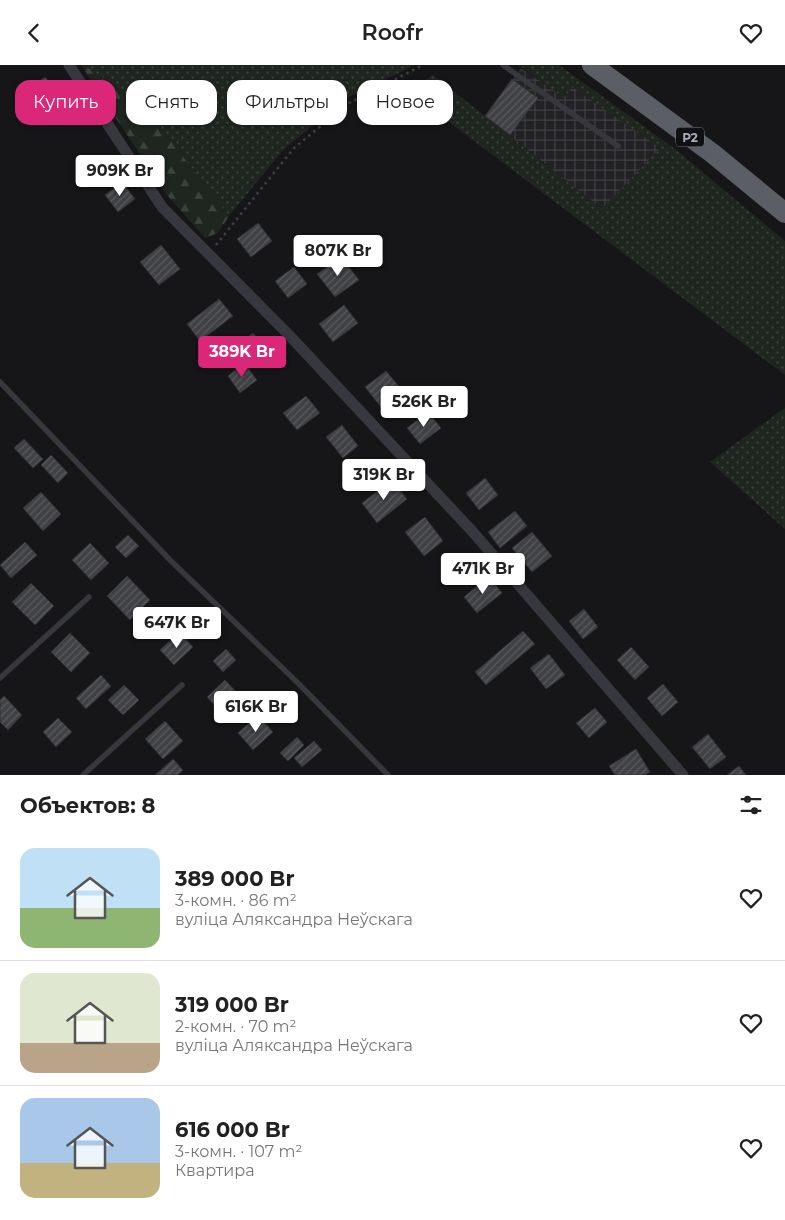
<!DOCTYPE html>
<html lang="ru">
<head>
<meta charset="utf-8">
<style>
	body { margin:0; font-family:Montserrat,sans-serif; background:#f2f2f2; color:#222; height:100vh; display:flex; flex-direction:column; font-size:19px; white-space:nowrap }
	* { box-sizing:border-box; margin:0 }
	p { font-size:16px; color:#767676 }
	.icon { flex:none; width:28px; height:28px; fill:none; stroke:currentColor; stroke-width:2; stroke-linecap:round; stroke-linejoin:round }
	.map { position:relative; height:710px; overflow:hidden }
	.panel { display:flex; flex-direction:column; background:#fff; flex:1 }
	.panel>* { flex:none }
	.banner { position:absolute; left:15px; top:15px; width:500px; height:45px; display:flex; gap:10px }
	.price { position:absolute; translate:-50% -42px; padding:0 11px; border-radius:5px; background:#fff; color:#222; font-size:16px; line-height:32px; filter:drop-shadow(0 1px 2px #0008) }
	.price::after { content:''; position:absolute; left:50%; top:30px; width:15px; height:11px; margin-left:-8px; background:inherit; clip-path:polygon(0 0,100% 0,50% 100%) }
	.price.selected { background:#db2777; color:#fff }
	ul { padding:0; list-style:none }
	li { display:flex; align-items:center; gap:15px; height:125px; padding:0 20px }
	li+li { border-top:1px solid #e0e0e0 }
	li span { display:grid; place-items:center; flex:none; width:140px; height:100px; border-radius:15px; color:#555 }
	li>.icon { margin-inline-start:auto }
	span .icon { width:60px; height:60px; fill:#fffc; stroke-width:1 }
	li b { font-size:21px }
	h2 { display:flex; justify-content:space-between; align-items:center; height:60px; padding:0 20px; font-size:21px }
	.chip { padding:0 18px; border-radius:15px; background:#fff; box-shadow:0 1px 4px #0004; font-size:18px; line-height:45px }
	.chip.selected { background:#db2777; color:#fff }
	header { display:flex; justify-content:space-between; align-items:center; height:65px; padding:0 20px; background:#fff; font-size:22px; font-weight:600 }
	.map>svg:first-child { display:block }
</style>
</head>
<body>
<header><svg class="icon" aria-label="back" viewBox="0 0 24 24"><path d="M15 5l-7 7 7 7"/></svg>Roofr<svg class="icon" aria-label="heart" viewBox="0 0 24 24"><path d="M12 20l-8-8c-3-5 5-10 8-4 3-6 11-1 8 4z"/></svg></header>
<div class="map">
<svg width="785" height="710" viewBox="0 0 785 710">
	<defs>
		<pattern id="industrial-grid" width="8" height="8" patternUnits="userSpaceOnUse" patternTransform="scale(1.25)"><rect width="8" height="8" fill="#222225"/><path d="M0 4h8M4 0v8" fill="none" stroke="#3f3f43"/></pattern>
		<pattern id="green-dots" width="8" height="8" patternUnits="userSpaceOnUse" patternTransform="scale(1.25)"><rect width="8" height="8" fill="#1e261f"/><path d="M2 2h.1M6 6h.1" fill="none" stroke="#3c433d" stroke-width="1.8" stroke-linecap="round"/></pattern>
		<pattern id="forest-firs" width="22" height="20" patternUnits="userSpaceOnUse" patternTransform="scale(1.25)"><rect width="22" height="20" fill="#1e261f"/><path d="M5 1l3.5 6h-7zM16 11l3.5 6h-7z" fill="#3c433d"/></pattern>
		<pattern id="building-hatch" width="6" height="6" patternUnits="userSpaceOnUse" patternTransform="scale(1.25)"><rect width="6" height="6" fill="#404145"/><path d="M-1 1l2-2M0 6l6-6M5 7l2-2" fill="none" stroke="#595a5e"/></pattern>
	</defs>
	<rect width="100%" height="100%" fill="#161618"/>
	<path fill="url(#industrial-grid)" d="M521,3L564,32L572,21L661,83L602,144L485,51Z"/>
	<g fill="url(#green-dots)">
		<path d="M84,0H415L345,34L284,84L229,151L143,40Z"/>
		<path d="M519,0H559L675,84L785,176V310L409,27L433,10L602,144L660,83L572,22L564,33Z"/>
		<path d="M785,343V464L710,397Z"/>
	</g>
	<path fill="url(#forest-firs)" d="M81,0H84L143,40L229,151L218,168L205,173L166,129Z"/>
	<g fill="url(#building-hatch)" stroke="#303034">
		<path d="M45,12L60,31L35,50L20,31Z"/>
		<path d="M512,14L538,33L510,70L485,51Z"/>
		<path d="M122,117L135,134L118,147L105,130Z"/>
		<path d="M258,158L272,176L251,192L237,174Z"/>
		<path d="M161,180L180,204L159,220L140,197Z"/>
		<path d="M341,192L359,215L335,232L317,209Z"/>
		<path d="M294,202L307,219L288,233L275,216Z"/>
		<path d="M219,234L233,251L200,276L187,259Z"/>
		<path d="M344,240L358,258L333,277L319,259Z"/>
		<path d="M253,268L264,283L249,295L237,280Z"/>
		<path d="M244,298L257,315L240,328L228,311Z"/>
		<path d="M386,306L402,325L381,342L365,322Z"/>
		<path d="M306,331L320,348L297,365L283,348Z"/>
		<path d="M428,347L441,363L420,379L407,363Z"/>
		<path d="M342,360L358,381L343,393L326,372Z"/>
		<path d="M24,374L43,394L33,403L14,383Z"/>
		<path d="M51,390L68,408L58,418L41,400Z"/>
		<path d="M485,413L498,430L479,445L466,428Z"/>
		<path d="M392,415L407,434L377,458L362,438Z"/>
		<path d="M41,427L61,449L43,466L23,443Z"/>
		<path d="M515,446L527,461L500,483L488,467Z"/>
		<path d="M425,452L443,476L424,491L405,467Z"/>
		<path d="M532,467L552,491L532,507L512,483Z"/>
		<path d="M128,470L139,481L126,493L115,482Z"/>
		<path d="M25,477L37,490L11,513L0,500Z"/>
		<path d="M90,478L109,498L91,515L72,495Z"/>
		<path d="M127,511L150,535L130,555L107,531Z"/>
		<path d="M489,511L502,528L477,548L464,532Z"/>
		<path d="M31,518L54,541L35,560L12,537Z"/>
		<path d="M584,544L598,562L583,574L569,556Z"/>
		<path d="M523,566L535,579L486,620L475,607Z"/>
		<path d="M179,567L193,582L174,600L160,585Z"/>
		<path d="M70,568L90,588L71,607L51,587Z"/>
		<path d="M631,582L649,602L635,615L617,595Z"/>
		<path d="M226,584L236,595L223,607L213,596Z"/>
		<path d="M549,589L565,610L546,624L530,603Z"/>
		<path d="M101,610L111,621L86,644L76,633Z"/>
		<path d="M225,615L242,633L223,650L207,632Z"/>
		<path d="M663,619L678,637L662,651L647,633Z"/>
		<path d="M124,620L139,635L123,650L108,635Z"/>
		<path d="M4,631L22,650L8,665L0,657V635Z"/>
		<path d="M595,643L607,657L589,673L576,658Z"/>
		<path d="M258,650L273,667L253,685L238,668Z"/>
		<path d="M58,653L72,667L56,682L43,667Z"/>
		<path d="M165,656L183,676L163,694L145,674Z"/>
		<path d="M708,669L726,692L710,704L692,682Z"/>
		<path d="M297,672L304,680L288,696L280,688Z"/>
		<path d="M314,676L322,685L302,702L294,693Z"/>
		<path d="M636,684L650,707L645,710H615L609,701Z"/>
		<path d="M173,694L183,705L178,710H155Z"/>
		<path d="M739,701L746,710H727Z"/>
	</g>
	<g fill="none" stroke-linecap="round" stroke-linejoin="round">
		<path stroke="#3d3f44" stroke-width="2.5" stroke-dasharray="2.5 4" stroke-linecap="butt" d="M216,180L294,83L349,38L423,0"/>
		<g stroke="#37383d" stroke-width="5.5">
			<path d="M503,0L618,81"/>
			<path d="M0,317L171,496L299,619L388,710"/>
			<path d="M0,613L89,532"/>
			<path d="M83,710L182,620"/>
		</g>
		<path stroke="#37383d" stroke-width="11" d="M69,0L162,142L289,270L472,466L683,710"/>
		<path stroke="#5b5e65" stroke-width="20" d="M592,0L712,88L785,148"/>
	</g>
	<g text-anchor="middle" dominant-baseline="central" stroke-width="4.5" stroke-linejoin="round" paint-order="stroke">
		<rect fill="#111113" stroke="#7b7e86" stroke-width="1" x="676" y="62.5" width="28" height="19" rx="4"/>
		<g font-size="12" font-weight="bold" fill="#a8adb8">
			<text x="690" y="72">Р2</text>
		</g>
	</g>
</svg>
<b class="price" style="left:120px;top:132px">909K Br</b>
<b class="price" style="left:338px;top:212px">807K Br</b>
<b class="price selected" style="left:242px;top:313px">389K Br</b>
<b class="price" style="left:424px;top:363px">526K Br</b>
<b class="price" style="left:384px;top:436px">319K Br</b>
<b class="price" style="left:483px;top:530px">471K Br</b>
<b class="price" style="left:177px;top:584px">647K Br</b>
<b class="price" style="left:256px;top:668px">616K Br</b>
<div class="banner">
<a class="chip selected">Купить</a>
<a class="chip">Снять</a>
<a class="chip">Фильтры</a>
<a class="chip">Новое</a>
</div>
</div>
<section class="panel">
<h2>Объектов: 8<svg class="icon" aria-label="filters" viewBox="0 0 24 24"><path d="M4 7h16M4 17h16"/><circle cx="9" cy="7" r="2"/><circle cx="15" cy="17" r="2"/></svg></h2>
<ul>
<li><span style="background:linear-gradient(#bfe0f5 60%,#8fb573 0)"><svg class="icon" aria-label="home" viewBox="0 0 24 24"><path d="M3 11l9-7 9 7M6 9v11h12V9"/></svg></span><div><b>389 000 Br</b><p>3-комн. · 86 m²</p><p>вуліца Аляксандра Неўскага</p></div><svg class="icon" aria-label="heart" viewBox="0 0 24 24"><path d="M12 20l-8-8c-3-5 5-10 8-4 3-6 11-1 8 4z"/></svg></li>
<li><span style="background:linear-gradient(#dfe7d0 70%,#b9a48a 0)"><svg class="icon" aria-label="home" viewBox="0 0 24 24"><path d="M3 11l9-7 9 7M6 9v11h12V9"/></svg></span><div><b>319 000 Br</b><p>2-комн. · 70 m²</p><p>вуліца Аляксандра Неўскага</p></div><svg class="icon" aria-label="heart" viewBox="0 0 24 24"><path d="M12 20l-8-8c-3-5 5-10 8-4 3-6 11-1 8 4z"/></svg></li>
<li><span style="background:linear-gradient(#a9c7e8 65%,#c2b280 0)"><svg class="icon" aria-label="home" viewBox="0 0 24 24"><path d="M3 11l9-7 9 7M6 9v11h12V9"/></svg></span><div><b>616 000 Br</b><p>3-комн. · 107 m²</p><p>Квартира</p></div><svg class="icon" aria-label="heart" viewBox="0 0 24 24"><path d="M12 20l-8-8c-3-5 5-10 8-4 3-6 11-1 8 4z"/></svg></li>
</ul>
</section>
</body>
</html>
